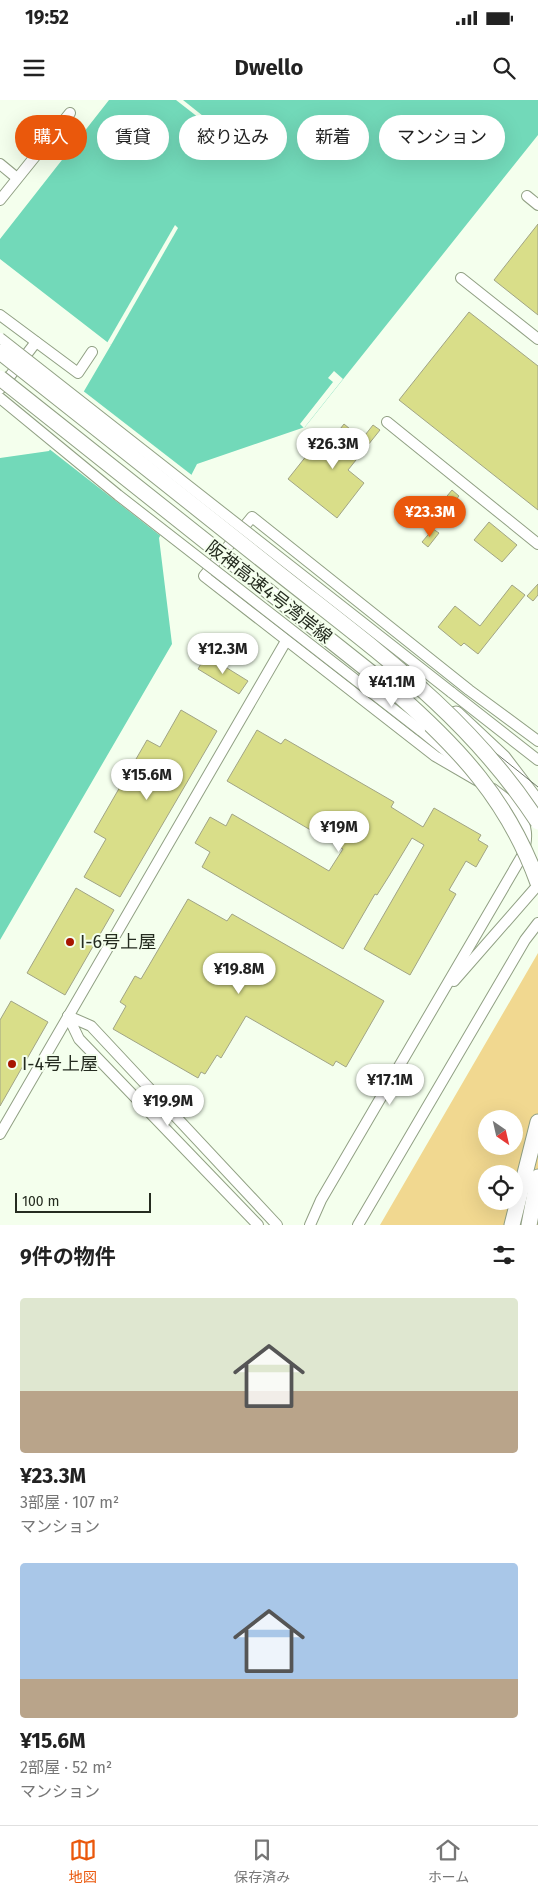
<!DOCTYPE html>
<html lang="ja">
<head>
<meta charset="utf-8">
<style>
	body { margin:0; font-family:"Fira Sans","Noto Sans JP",sans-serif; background:#f6f6f6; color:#222; height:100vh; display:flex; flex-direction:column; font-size:19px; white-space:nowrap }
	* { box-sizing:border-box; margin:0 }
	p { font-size:16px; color:#767676 }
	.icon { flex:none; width:28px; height:28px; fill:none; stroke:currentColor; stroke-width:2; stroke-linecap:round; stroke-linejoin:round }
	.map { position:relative; height:1125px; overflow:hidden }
	.details { display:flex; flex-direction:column; background:#fff; flex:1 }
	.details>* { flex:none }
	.hud { position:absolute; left:15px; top:15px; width:509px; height:45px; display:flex; gap:10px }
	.needle { width:32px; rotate:146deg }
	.fabs { position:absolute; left:478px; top:1010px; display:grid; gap:10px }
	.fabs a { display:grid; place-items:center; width:45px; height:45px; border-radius:50%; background:#fff; box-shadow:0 5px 20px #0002; font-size:25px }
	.scale { position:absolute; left:15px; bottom:12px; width:136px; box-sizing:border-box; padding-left:5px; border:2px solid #252c20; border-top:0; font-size:14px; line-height:18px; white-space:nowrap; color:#252c20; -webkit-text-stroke:4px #f4ffed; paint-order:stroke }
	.price { position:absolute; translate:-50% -42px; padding:0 11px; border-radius:18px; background:#fff; color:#222; font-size:16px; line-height:32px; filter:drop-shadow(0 1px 2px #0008) }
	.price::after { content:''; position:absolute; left:50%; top:30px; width:15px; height:11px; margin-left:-8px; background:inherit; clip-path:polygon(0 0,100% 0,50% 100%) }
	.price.on { background:#ea580c; color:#fff }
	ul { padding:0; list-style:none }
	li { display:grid; align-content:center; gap:10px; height:265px; padding:0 20px }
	li span { display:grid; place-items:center; height:155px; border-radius:5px; color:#555 }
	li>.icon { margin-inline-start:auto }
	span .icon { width:90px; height:90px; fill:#fffc; stroke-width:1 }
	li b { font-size:21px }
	h2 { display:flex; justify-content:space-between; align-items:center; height:60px; padding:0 20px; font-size:21px }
	.tag { padding:0 18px; border-radius:22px; background:#fff; box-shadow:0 5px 20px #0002; font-size:18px; line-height:45px }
	.tag.on { background:#ea580c; color:#fff }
	.status { display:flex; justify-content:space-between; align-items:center; height:35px; padding:0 25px; background:#fff; direction:ltr }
	.status svg { height:14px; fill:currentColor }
	header { display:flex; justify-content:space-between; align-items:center; height:65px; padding:0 20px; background:#fff; font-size:22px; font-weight:700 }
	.tabs { display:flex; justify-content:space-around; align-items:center; height:70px; border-top:1px solid #e0e0e0; background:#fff; font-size:14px; color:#767676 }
	.tabs a { display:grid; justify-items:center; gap:2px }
	.tabs .on { color:#ea580c }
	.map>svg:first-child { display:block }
</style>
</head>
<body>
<div class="status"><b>19:52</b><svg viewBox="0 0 49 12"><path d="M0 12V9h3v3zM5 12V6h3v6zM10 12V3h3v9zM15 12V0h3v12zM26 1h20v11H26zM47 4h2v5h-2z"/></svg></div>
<header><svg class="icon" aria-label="menu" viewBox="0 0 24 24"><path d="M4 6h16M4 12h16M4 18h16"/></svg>Dwello<svg class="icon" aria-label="search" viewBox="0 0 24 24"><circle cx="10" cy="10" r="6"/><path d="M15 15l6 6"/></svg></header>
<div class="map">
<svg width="538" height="1125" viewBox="0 0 538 1125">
	<rect width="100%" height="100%" fill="#f4ffed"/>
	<path fill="#f1d890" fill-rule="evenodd" d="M538,853V1125H380ZM486,1019H514V1046H486ZM486,1074H514V1101H486Z"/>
	<path fill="#72d9b9" d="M109,0H538V35L305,327L197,364L159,438L172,544L0,840V358L49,351L111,245L0,159V139Z"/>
	<g fill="#f4ffed">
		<path d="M176,0H183L233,40L231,43Z"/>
		<path d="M175,125L178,128L111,245L107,243Z"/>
		<path d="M334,271L343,279L304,328L300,324L333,282L328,278Z"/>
		<path d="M82,290L193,376L162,437L48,348Z"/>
	</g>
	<g fill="#d9de89" stroke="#a1a485">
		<path d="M538,124V215L494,180Z"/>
		<path d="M469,212L538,266V410L399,300Z"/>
		<path d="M344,324L362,339L373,325L380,330L348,370L364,383L337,418L288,379L315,345L323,351Z"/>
		<path d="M452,390L459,396L436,423L429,418Z"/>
		<path d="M489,422L517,445L502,462L474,440Z"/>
		<path d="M433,429L439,433L428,447L422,442Z"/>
		<path d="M538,484V495L533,501L527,496Z"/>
		<path d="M512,485L525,495L478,554L464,543L461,546L438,527L455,506L480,526Z"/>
		<path d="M206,555L248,581L239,594L198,569Z"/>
		<path d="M181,610L217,631L120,797L84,777L106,739L94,732L147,640L160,647Z"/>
		<path d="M257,630L281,644L285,639L394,702L391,707L423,727L434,708L481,735L478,740L488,746L476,767L466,761L449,790L456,794L410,875L364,849L424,745L412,738L389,776L377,795L375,794L343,849L202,767L210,752L195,743L210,717L226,726L232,714L329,771L343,749L227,681Z"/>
		<path d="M76,788L114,810L65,895L27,873Z"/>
		<path d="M188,799L227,821L232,814L384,901L346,967L336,961L333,966L246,916L221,958L217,955L205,974L201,972L198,978L113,929L126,906L120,902L135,876L141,879Z"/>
		<path d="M11,901L48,922L0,1006V920Z"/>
	</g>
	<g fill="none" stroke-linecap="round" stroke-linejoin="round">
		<g stroke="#91a084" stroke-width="12">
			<g id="minor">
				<path d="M0,64L17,78"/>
				<path d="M527,96L538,105"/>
				<path d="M0,100L70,13"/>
				<path d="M461,178L538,239"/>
				<path d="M0,215L78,273L92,252"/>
				<path d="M0,289L36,242"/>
				<path d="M387,322L538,444"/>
				<path d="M451,592L538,660"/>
				<path d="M420,630L458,661"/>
				<path d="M478,681L435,656L204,476L252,417L469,590L538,641"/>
				<path d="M493,689L523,712"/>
				<path d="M454,881L538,785"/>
				<path d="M68,916L91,926L277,1125"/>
				<path d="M68,916L79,939L258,1125"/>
				<path d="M0,1034L286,541"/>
				<path d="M310,1125L321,1100L522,756C529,738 527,725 517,709"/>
				<path d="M358,1125L525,840L538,823"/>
			</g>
		</g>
		<g stroke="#91a084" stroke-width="17">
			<g id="highway">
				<path d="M456,614L503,658L538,704"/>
				<path d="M512,1125L538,1022"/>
				<path d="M529,1125L538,1077"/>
			</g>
		</g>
		<use href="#minor" stroke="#fff" stroke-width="10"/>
		<use href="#highway" stroke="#fff" stroke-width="15"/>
		<path stroke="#6e7769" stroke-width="1" d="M0,260L222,433L538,687"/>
		<g stroke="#91a084" stroke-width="12" stroke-linecap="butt">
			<g id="minor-bridge">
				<path d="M0,238L451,592"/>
				<path d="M0,298L118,395L420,630"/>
			</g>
		</g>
		<g stroke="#91a084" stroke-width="17" stroke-linecap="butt">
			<g id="highway-bridge">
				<path d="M0,252C94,326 187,400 281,475C377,551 470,617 538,722"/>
				<path d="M0,278L394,591C459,648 508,700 538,783"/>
			</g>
		</g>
		<use href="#minor-bridge" stroke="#fff" stroke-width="10"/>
		<use href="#highway-bridge" stroke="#fff" stroke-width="15"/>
	</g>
	<g fill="#a71501" stroke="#f4ffed" stroke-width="2">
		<circle cx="70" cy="842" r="5"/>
		<circle cx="12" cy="964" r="5"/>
	</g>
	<g text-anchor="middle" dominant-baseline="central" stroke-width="4" stroke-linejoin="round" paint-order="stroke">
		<g font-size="18" fill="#252c20" stroke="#f4ffed">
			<text transform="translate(269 492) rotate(38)">阪神高速4号湾岸線</text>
		</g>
		<g font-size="18" fill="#252c20" stroke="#f4ffed" text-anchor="start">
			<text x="80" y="842">I-6号上屋</text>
			<text x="22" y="964">I-4号上屋</text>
		</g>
	</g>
</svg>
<div class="fabs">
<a><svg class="needle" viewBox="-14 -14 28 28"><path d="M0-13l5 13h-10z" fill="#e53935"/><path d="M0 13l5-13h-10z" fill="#767676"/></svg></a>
<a><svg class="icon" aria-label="locate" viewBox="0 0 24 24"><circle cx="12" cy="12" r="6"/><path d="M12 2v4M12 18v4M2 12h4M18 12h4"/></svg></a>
</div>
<div class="scale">100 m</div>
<b class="price" style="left:333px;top:370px">¥26.3M</b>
<b class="price on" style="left:430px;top:438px">¥23.3M</b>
<b class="price" style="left:223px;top:575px">¥12.3M</b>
<b class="price" style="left:392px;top:608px">¥41.1M</b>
<b class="price" style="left:147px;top:701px">¥15.6M</b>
<b class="price" style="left:339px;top:753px">¥19M</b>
<b class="price" style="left:239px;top:895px">¥19.8M</b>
<b class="price" style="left:390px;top:1006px">¥17.1M</b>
<b class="price" style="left:168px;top:1027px">¥19.9M</b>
<div class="hud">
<a class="tag on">購入</a>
<a class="tag">賃貸</a>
<a class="tag">絞り込み</a>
<a class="tag">新着</a>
<a class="tag">マンション</a>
</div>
</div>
<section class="details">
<h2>9件の物件<svg class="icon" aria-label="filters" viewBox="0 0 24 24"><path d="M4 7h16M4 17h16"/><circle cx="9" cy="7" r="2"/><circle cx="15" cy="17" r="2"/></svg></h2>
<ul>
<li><span style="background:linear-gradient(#dfe7d0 60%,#b9a48a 0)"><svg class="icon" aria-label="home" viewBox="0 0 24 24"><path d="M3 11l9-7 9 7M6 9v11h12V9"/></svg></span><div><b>¥23.3M</b><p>3部屋 · 107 m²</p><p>マンション</p></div></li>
<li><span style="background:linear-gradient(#a9c7e8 75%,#b9a48a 0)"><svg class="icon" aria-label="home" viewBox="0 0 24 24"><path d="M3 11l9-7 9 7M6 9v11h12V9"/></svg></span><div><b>¥15.6M</b><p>2部屋 · 52 m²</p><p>マンション</p></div></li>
</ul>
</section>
<nav class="tabs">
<a class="on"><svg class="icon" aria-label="map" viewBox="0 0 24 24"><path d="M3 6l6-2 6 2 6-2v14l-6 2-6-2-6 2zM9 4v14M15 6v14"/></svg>地図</a>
<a><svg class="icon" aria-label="saved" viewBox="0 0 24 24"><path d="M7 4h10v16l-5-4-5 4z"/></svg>保存済み</a>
<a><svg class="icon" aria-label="home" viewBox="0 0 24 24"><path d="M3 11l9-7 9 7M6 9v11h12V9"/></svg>ホーム</a>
</nav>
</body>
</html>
